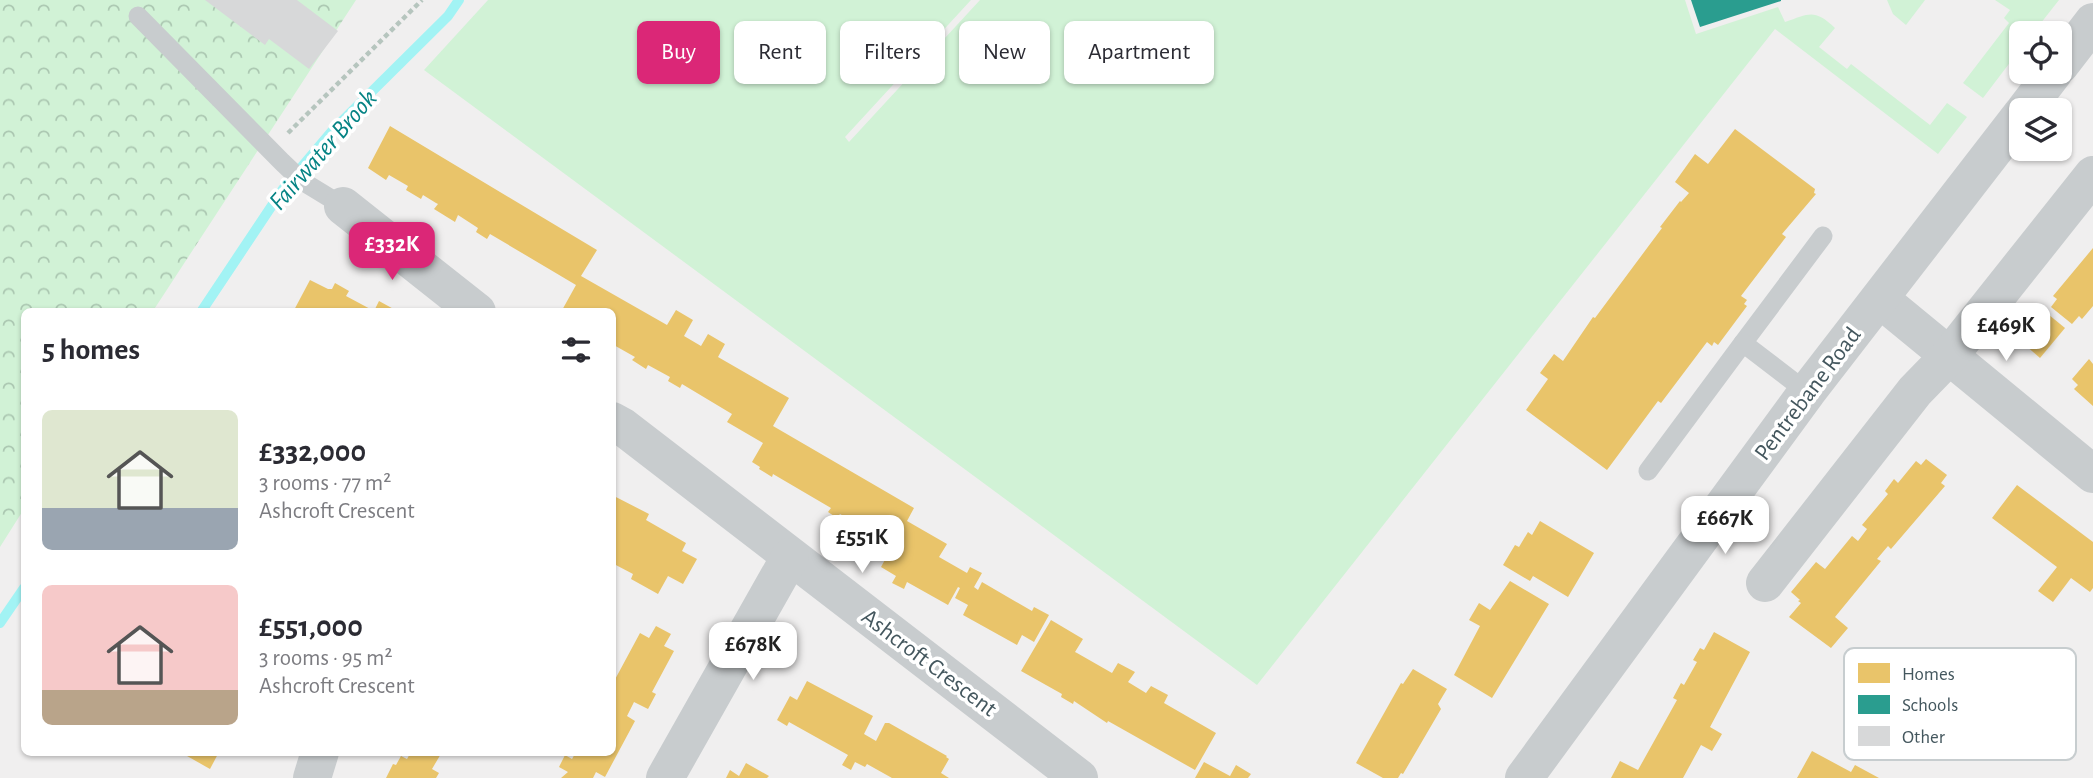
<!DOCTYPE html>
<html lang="en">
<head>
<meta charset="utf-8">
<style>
	body { margin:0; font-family:"Alegreya Sans",sans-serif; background:#f7f7f7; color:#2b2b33; height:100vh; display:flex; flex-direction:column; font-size:26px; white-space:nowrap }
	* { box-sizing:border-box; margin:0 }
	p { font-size:23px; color:#7c7c81 }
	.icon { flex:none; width:38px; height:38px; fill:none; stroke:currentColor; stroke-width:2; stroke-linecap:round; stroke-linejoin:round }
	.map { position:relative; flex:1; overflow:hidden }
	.drawer { position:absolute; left:21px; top:308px; width:595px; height:448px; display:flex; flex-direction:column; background:#fff; border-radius:10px; box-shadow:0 2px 5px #0004 }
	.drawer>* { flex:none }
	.guide { position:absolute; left:637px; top:21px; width:665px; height:63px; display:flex; gap:14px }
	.fabs { position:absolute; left:2009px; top:21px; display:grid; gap:14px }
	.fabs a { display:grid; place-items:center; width:63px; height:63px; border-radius:10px; background:#fff; box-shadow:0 2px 5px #0004; font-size:35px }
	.price { position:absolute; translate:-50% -60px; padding:0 16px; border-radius:14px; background:#fff; color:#222; font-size:23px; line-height:46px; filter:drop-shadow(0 2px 4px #0008) }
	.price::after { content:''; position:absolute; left:50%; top:42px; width:21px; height:16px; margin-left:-10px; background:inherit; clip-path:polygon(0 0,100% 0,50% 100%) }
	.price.on { background:#db2777; color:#fff }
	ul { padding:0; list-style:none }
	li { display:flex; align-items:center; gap:21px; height:175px; padding:0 21px }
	li span { display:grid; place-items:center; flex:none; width:196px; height:140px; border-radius:10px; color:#555 }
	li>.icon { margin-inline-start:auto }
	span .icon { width:84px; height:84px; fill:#fffc; stroke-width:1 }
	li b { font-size:30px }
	h2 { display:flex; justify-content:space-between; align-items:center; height:84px; padding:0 21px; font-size:30px }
	.pill { padding:0 24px; border-radius:10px; background:#fff; box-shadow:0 2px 5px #0004; font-size:24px; line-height:63px }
	.pill.on { background:#db2777; color:#fff }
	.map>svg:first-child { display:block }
</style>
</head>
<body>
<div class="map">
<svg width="2093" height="778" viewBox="0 0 2093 778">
	<defs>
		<pattern id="park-crowns" width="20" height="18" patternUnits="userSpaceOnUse" patternTransform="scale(1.75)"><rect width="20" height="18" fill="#d1f2d6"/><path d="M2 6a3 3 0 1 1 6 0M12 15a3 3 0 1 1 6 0" fill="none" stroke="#abc7b1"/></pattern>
	</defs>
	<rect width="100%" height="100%" fill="#f0efef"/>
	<g fill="#d1f2d6">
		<path d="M488,0H971L845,137L849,142L980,0H1685L1696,34L1778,7L1785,22C1809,14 1814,8 1835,28L1819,47L1847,69L1851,64L1930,125L1947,103L1967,117L1938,154L1775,29L1257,685L424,70Z"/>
		<path d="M1887,0H1925L1906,25L1893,14Z"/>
		<path d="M1995,0H2059L2033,33H2021V48L1983,98L1963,83L2009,23L2004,18L2010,10Z"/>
	</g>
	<path fill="url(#park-crowns)" d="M0,0H356L153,311L24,312V509L0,547Z"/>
	<g fill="#e9c46a">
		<path d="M390,126L597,250L581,276L667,325L676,310L693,320L684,336L701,346L708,334L725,344L718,357L789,398L773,426L914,508L907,521L947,544L939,557L967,573L970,567L982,573L974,587L978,590L982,582L1032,611L1034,607L1049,615L1034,642L1022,635L1017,645L963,615L968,605L955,598L960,588L958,587L948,605L907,582L904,589L892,583L896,576L881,567L893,545L878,536L875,540L861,532L863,527L840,514L837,518L828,512L831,508L773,474L772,477L759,469L760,467L752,462L763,443L727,422L732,414L682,384L680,388L668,381L670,377L648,365L646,369L632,360L635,357L612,344V312H561L576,285L490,234L487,239L476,232L478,228L458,215L455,222L434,209L438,204L436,203L423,195L421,199L406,190L408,186L389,175L386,180L368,168Z"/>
		<path d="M1735,129L1815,189L1814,193L1816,194L1782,234L1786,237L1741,296L1747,300L1744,304L1747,306L1718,345L1714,342L1712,346L1707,342L1661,403L1658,401L1607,470L1526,410L1548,379L1540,373L1554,354L1563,361L1593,317L1595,318L1662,228L1660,227L1680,201L1681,202L1689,193L1675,182L1695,154L1708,164Z"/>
		<path d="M2093,248V306L2082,319L2079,316L2072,324L2051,307L2057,299L2053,296Z"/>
		<path d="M310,280L328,289H332L335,283L349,291L346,296L374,311L379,301L399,312H293Z"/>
		<path d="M2043,310L2065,328L2040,358L2018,339Z"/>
		<path d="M2089,359L2093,364V406L2074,389L2078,385L2072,379Z"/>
		<path d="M1926,459L1947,475L1941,483L1945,486L1891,549L1888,546L1877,559L1881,561L1835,617L1848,628L1831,648L1789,617L1801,603L1798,601L1800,600L1791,592L1816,562L1825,569L1852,536L1858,541L1867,529L1862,525L1888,494L1885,491L1894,479L1898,483L1916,461L1921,465Z"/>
		<path d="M2017,485L2093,542V588L2090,592L2071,578L2053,602L2038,591L2057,567L1992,518Z"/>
		<path d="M612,495L649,514L646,520L686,543L682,551L697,559L683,584L668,576L658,594L631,579L633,574L612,563Z"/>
		<path d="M1540,521L1594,553L1568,597L1533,576L1530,581L1503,565L1515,545L1519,547L1528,532L1532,535Z"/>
		<path d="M1510,581L1549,604L1492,698L1454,675L1480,626L1469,620L1479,603L1490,610Z"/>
		<path d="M1051,620L1083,639L1075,652L1077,653L1112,673L1118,663L1135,672L1128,682L1146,693L1151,686L1168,695L1164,703L1216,733L1195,770L1108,721L1107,723L1074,701L1073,704L1061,697L1062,694L1021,671Z"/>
		<path d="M656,626L671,634L664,646L674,651L652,692L656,694L648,709L634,702L627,716L635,721L605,777L596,772L593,778H561L568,772L559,767L565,755L572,759L576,752H612V685L640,633L649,638Z"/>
		<path d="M1714,632L1750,652L1710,727L1722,734L1712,751L1701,745L1683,778H1611L1620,761L1638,770L1677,700L1673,698L1681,683L1684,685L1697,662L1693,660L1700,648L1704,650Z"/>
		<path d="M1413,669L1447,689L1438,704L1441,709L1403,774L1401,773L1398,778H1383L1356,763L1401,683L1403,684Z"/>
		<path d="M807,681L873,716L864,734L876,741L885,723H889L947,756L946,757L949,759L941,773L949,778H892L867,764L865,767L855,762L851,770L842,765L848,755L789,722L787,726L777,720L790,696L797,700Z"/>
		<path d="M1812,751L1851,772L1855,765L1879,778H1797Z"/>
		<path d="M180,752H219L210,769Z"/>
		<path d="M411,752H442L432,769L439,773L436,778H386L393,764L396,765L401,756L407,759Z"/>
		<path d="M1204,762L1230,776L1236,765L1251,774L1248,778H1195Z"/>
		<path d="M746,763L769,776L767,778H726L730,770L739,776Z"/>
	</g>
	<path fill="#2a9d8f" d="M1691,0H1781V1L1700,27Z"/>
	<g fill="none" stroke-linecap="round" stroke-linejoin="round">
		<g stroke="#a2f3f4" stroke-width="10">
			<path d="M201,312L283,189L333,130L448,16L459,0"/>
			<path d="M0,623L24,588"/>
		</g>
	</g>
	<path fill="#d7d8d9" d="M205,0H297L338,31L309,69L269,39L265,45Z"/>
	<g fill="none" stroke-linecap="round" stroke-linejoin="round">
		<path stroke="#b6c5be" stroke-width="4.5" stroke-dasharray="5 3.5" stroke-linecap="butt" d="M288,133L422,0"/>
		<g stroke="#c8ccce" stroke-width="19">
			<path d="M138,16L282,162L302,181L343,206"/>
			<path d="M1743,343L1823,236"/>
			<path d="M1648,471L1743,343L1807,392"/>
		</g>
		<g stroke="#c8ccce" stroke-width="38">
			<path d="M2060,65L2093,22"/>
			<path d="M2025,110L2054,72"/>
			<path d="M343,206L477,312"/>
			<path d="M1880,299L2093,474"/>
			<path d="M612,421L623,427L1079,778"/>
			<path d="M1765,583L1915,391L1950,355L2093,175"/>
			<path d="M312,778L320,752"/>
			<path d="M665,778L790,557"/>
			<path d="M1524,778L1807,392L2021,115"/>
		</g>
	</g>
	<g text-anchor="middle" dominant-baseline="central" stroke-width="7" stroke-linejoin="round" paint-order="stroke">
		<g font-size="24" fill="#44575e" stroke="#fff">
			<text transform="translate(1808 394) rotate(-53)">Pentrebane Road</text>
			<text transform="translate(929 663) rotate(37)">Ashcroft Crescent</text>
		</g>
		<g font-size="26" font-style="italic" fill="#058384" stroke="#fff">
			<text transform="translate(323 150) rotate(-49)">Fairwater Brook</text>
		</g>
	</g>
	<rect x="1844" y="648" width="232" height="112" rx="10" fill="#fff" stroke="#c7cdcf" stroke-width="2"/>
	<rect x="1858" y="663" width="32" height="20" fill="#e9c46a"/>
	<rect x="1858" y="695" width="32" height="19" fill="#2a9d8f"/>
	<rect x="1858" y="726" width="32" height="20" fill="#d7d8d9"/>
	<g font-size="19" fill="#44575e">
		<text x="1902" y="680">Homes</text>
		<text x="1902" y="711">Schools</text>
		<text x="1902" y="743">Other</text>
	</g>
</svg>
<div class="fabs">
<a><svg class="icon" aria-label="locate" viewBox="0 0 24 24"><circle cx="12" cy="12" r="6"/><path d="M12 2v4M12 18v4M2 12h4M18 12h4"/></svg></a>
<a><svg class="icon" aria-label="layers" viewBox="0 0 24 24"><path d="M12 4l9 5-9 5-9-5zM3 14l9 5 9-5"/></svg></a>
</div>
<b class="price on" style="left:392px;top:282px">£332K</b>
<b class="price" style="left:2006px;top:363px">£469K</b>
<b class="price" style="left:1725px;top:556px">£667K</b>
<b class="price" style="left:862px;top:575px">£551K</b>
<b class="price" style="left:753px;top:682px">£678K</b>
<div class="guide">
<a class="pill on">Buy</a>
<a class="pill">Rent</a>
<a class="pill">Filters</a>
<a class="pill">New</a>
<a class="pill">Apartment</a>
</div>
<section class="drawer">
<h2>5 homes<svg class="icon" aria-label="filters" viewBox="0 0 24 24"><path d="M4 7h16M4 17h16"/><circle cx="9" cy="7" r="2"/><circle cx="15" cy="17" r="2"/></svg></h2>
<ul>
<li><span style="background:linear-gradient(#dfe7d0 70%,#9aa5b1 0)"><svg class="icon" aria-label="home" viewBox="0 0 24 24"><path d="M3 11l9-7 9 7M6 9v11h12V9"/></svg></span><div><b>£332,000</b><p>3 rooms · 77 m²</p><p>Ashcroft Crescent</p></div></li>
<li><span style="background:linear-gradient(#f6c9c9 75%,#b9a48a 0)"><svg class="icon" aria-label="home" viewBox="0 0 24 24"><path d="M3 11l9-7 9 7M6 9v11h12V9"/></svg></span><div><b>£551,000</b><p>3 rooms · 95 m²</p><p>Ashcroft Crescent</p></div></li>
</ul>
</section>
</div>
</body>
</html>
